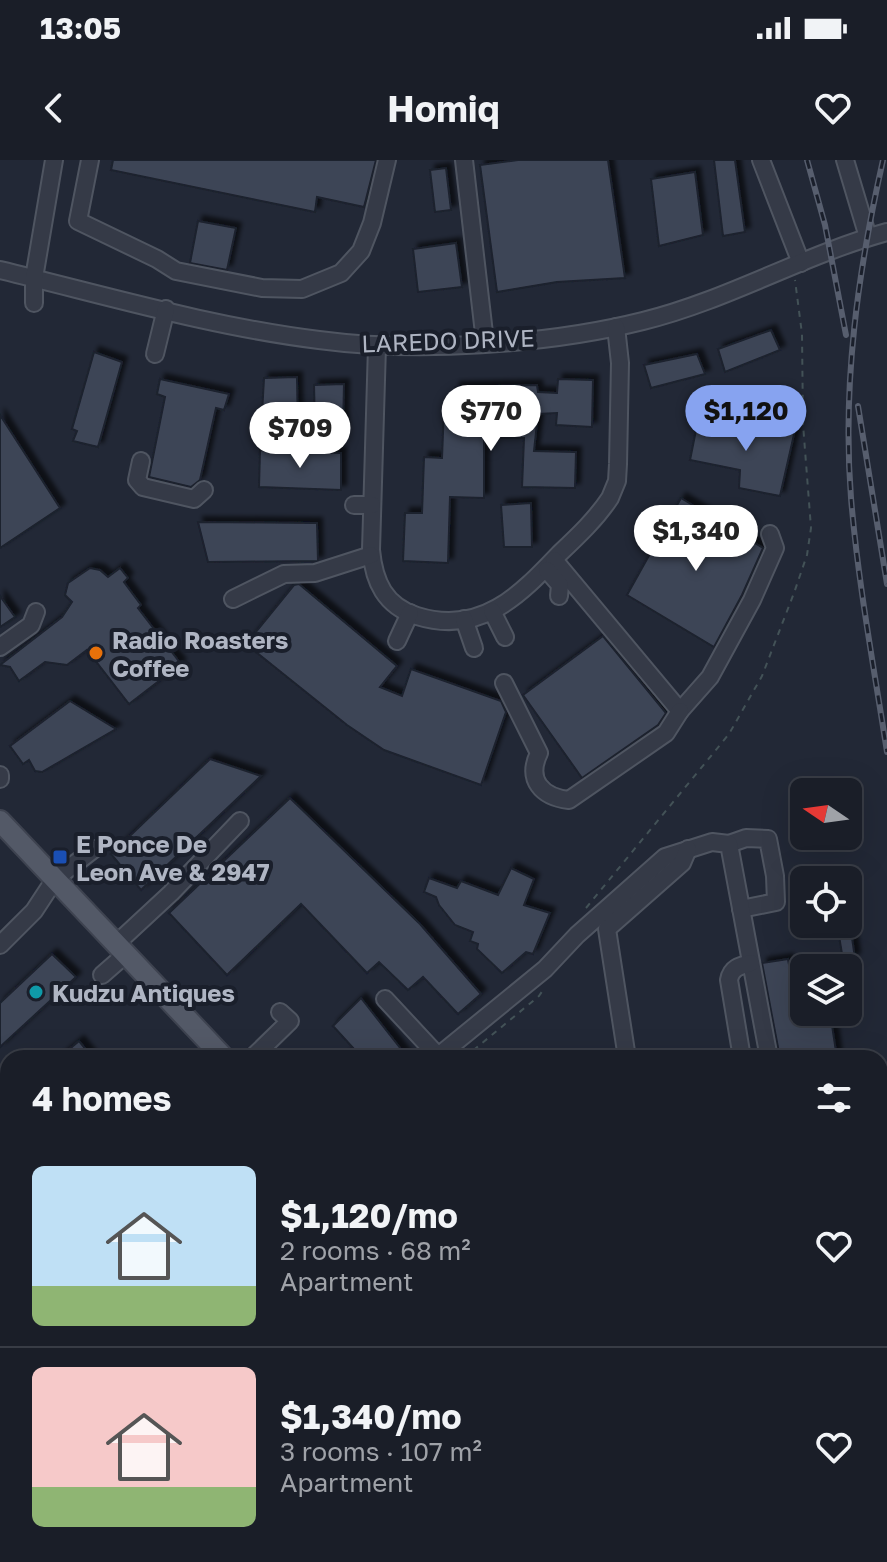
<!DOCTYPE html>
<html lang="en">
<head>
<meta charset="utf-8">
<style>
	body { margin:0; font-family:"Golos Text",sans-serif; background:#232730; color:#f1f3f6; height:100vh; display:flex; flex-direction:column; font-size:30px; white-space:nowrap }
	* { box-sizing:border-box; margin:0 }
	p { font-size:26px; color:#9fa2a8 }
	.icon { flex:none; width:44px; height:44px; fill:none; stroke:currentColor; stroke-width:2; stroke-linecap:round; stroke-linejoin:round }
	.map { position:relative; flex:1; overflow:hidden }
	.drawer { position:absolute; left:0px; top:890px; width:888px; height:512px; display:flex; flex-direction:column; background:#1a1e28; border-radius:24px 24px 0 0; box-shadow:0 8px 32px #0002,0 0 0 2px #383c45 }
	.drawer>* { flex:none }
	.needle { width:52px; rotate:283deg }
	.fabs { position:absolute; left:790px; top:618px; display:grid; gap:16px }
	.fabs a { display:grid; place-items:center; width:72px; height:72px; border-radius:12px; background:#1a1e28; box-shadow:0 8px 32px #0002,0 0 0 2px #383c45; font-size:40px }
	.price { position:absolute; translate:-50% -68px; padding:0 18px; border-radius:28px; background:#fff; color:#222; font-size:26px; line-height:52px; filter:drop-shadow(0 2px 4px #0008) }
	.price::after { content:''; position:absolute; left:50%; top:48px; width:24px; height:18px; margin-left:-12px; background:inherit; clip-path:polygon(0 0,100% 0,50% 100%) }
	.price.current { background:#87a3f0; color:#111 }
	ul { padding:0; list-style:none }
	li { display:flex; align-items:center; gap:24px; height:200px; padding:0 32px }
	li+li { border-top:2px solid #383c45 }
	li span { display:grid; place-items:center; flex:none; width:224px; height:160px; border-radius:12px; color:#555 }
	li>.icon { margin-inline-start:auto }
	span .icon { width:96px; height:96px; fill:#fffc; stroke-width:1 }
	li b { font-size:34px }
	h2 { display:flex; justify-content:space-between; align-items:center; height:96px; padding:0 32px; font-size:34px }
	.status { display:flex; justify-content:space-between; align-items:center; height:56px; padding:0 40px; background:#1a1e28; direction:ltr }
	.status svg { height:22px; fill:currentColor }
	header { display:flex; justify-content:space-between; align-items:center; height:104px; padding:0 32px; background:#1a1e28; font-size:36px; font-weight:700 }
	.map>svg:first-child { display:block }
</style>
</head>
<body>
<div class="status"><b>13:05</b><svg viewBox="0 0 49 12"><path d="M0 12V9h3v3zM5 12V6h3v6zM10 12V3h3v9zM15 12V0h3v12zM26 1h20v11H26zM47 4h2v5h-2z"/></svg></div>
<header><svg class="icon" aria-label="back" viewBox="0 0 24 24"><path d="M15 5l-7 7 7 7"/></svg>Homiq<svg class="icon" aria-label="heart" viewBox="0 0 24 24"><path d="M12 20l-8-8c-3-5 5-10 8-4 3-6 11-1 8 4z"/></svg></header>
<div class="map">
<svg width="887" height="1402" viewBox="0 0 887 1402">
	<defs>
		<filter id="shadow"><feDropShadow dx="5" dy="-5" stdDeviation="2" flood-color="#0009"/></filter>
	</defs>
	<rect width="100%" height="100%" fill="#222836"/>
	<g fill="#3e4556" stroke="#1c212d" stroke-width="2" filter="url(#shadow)">
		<path d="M113,0H376L364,47L317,37L315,52L111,10Z"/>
		<path d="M518,0H608L625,118L557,122L497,132L480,5Z"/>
		<path d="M714,0H735L745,72L723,76Z"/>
		<path d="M446,8L451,50L435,52L430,10Z"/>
		<path d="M695,12L703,75L659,86L651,19Z"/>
		<path d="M198,61L236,68L227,110L190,103Z"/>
		<path d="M456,83L462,127L418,132L413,89Z"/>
		<path d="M771,170L780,190L725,212L718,189Z"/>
		<path d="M94,192L122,202L98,287L73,281L77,271L72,269Z"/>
		<path d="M697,194L705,214L651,228L644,205Z"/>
		<path d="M297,217L298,271H261L264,218Z"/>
		<path d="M160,219L229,234L224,250L216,248L200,320L191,327L149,317L165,237L157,234Z"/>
		<path d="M558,219L593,220L592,267L556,265L557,253L538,254L534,291L576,292L575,328L522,327L524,278H484V338L450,337L448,403L403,401L405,353H422L424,297L442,298L444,246L455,247V227L537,225L538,232L557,233Z"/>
		<path d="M344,224L343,270L315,267L314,225Z"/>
		<path d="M0,255L60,348L0,388Z"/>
		<path d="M698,260L749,269L750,262L795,270L780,336L739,328L740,310L690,300Z"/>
		<path d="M260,290L341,293V330L259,327Z"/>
		<path d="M681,338L763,388L742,435L714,487L627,435Z"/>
		<path d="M531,343L532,387H504L501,345Z"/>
		<path d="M198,362L317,363L318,401L208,402Z"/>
		<path d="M90,408L100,410L108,417L120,408L128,418L124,422L141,445L138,448L181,504L129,544L87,490L67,505L45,502L19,521L10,507L0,505L62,457L72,442L65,435L68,423Z"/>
		<path d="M299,424L397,506L380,527L402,536L411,509L501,541L506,552L481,625L384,590L347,565L246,484L294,425Z"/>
		<path d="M0,436L15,457L0,467Z"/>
		<path d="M603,476L666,553L658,565L582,618L523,535Z"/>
		<path d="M70,541L116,569L42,612L35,611L29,600L23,604L10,586Z"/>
		<path d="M210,599L261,616L141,730L111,694Z"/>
		<path d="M290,638L420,764L481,834L458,854L423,817L408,830L379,802L367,813L301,744L227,815L169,753Z"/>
		<path d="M511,708L534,719L524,745L550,753L533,794L526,792L502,813L477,789L478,784L470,781L473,772L455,765L439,745L436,737L424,732L429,718L457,728L461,721L498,735Z"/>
		<path d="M837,764H850L855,798L843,800Z"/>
		<path d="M52,794L76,817L0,887V843Z"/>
		<path d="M788,799L791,816L804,814V852H830L837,898H780L762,803Z"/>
		<path d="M361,838L408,898H344L354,889L333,866Z"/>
		<path d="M79,881L93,898H59Z"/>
	</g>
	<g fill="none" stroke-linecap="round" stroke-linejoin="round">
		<g stroke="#4f5561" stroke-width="20">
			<g id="minor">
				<path d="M90,0L78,61L157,99L176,111L262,128L302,129L341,113L361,91L372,63L387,0"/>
				<path d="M464,0L485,182"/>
				<path d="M761,0L801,103"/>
				<path d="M845,0L868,77"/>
				<path d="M0,110C104,135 212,167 319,180C416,193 547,185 643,161C728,140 803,95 887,72"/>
				<path d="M34,143V118L54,0"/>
				<path d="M377,186L371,390C374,422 385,446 417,456C481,476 520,435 560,393C578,376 596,359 610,338L617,321L618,304L620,203L616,167"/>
				<path d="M155,194L166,149"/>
				<path d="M141,301L137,320L143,327L194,339L204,330"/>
				<path d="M354,345H372"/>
				<path d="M554,400L680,551L710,517L752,440L775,388L770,374"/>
				<path d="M547,410L560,425L559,436"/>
				<path d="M233,439L284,414L315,413L371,395"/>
				<path d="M492,451L505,477"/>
				<path d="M464,459L474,488"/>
				<path d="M397,481L410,453"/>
				<path d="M0,487L31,465L36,452"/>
				<path d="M504,523L539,593C526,620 542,637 569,640L666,573L680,551"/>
				<path d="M0,615V619"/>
				<path d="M729,684L746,678L768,679L775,716L776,742L741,749"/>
				<path d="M116,784L171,733L240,661"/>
				<path d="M0,785L34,751L55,719L94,689"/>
				<path d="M102,815L126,794"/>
				<path d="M385,839L438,896"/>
				<path d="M252,898L290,861L280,852"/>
				<path d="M436,898L545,809L577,775L665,697L712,682L729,684L769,898"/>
				<path d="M627,898L607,769L682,703L688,689"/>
				<path d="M742,898L729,820C731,808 739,806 751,803"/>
				<path d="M0,958L8,969"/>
				<path d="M0,1108L8,1104"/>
				<path d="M0,1271L8,1258"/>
				<path d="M0,1285L8,1290"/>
				<path d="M266,1394L274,1402"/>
				<path d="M768,1401L776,1394"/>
				<path d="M34,1402L37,1394"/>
			</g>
		</g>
		<g stroke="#3e4350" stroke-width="24">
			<g id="major">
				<path d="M0,661L224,898"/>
				<path d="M0,1359L8,1364"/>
				<path d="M56,1394L67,1402"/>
				<path d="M693,1394L700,1402"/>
			</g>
		</g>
		<g stroke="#435257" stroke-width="2" stroke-dasharray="6 6" stroke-linecap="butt">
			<path d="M586,748L729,574L762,516L794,433L807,395L811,368L803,264L802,174L795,120"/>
			<path d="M464,898L539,836L543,830"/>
		</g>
		<use href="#minor" stroke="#353a47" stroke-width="16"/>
		<use href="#major" stroke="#535967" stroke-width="20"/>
		<g stroke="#575e6e" stroke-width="6">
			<g id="rail">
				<path d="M807,0L825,65L846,175"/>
				<path d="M883,0C858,111 842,224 851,338C858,423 874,508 887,592"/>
				<path d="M858,246L887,424"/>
			</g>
		</g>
		<use href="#rail" stroke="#1a1f2b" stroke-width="3" stroke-dasharray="9" stroke-linecap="butt"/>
	</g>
	<circle fill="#e8710a" stroke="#1a1f2b" stroke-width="3" cx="96" cy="493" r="8"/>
	<rect fill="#1a4fb4" stroke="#1a1f2b" stroke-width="3" x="52" y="689" width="16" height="16" rx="4"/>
	<circle fill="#0f9aa8" stroke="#1a1f2b" stroke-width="3" cx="36" cy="832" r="8"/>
	<g text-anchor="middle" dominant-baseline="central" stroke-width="8" stroke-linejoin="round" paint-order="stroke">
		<g font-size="24" fill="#afb5c3" stroke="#1a1f2b">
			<text transform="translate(448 180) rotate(-2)">LAREDO DRIVE</text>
		</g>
		<g font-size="24" font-weight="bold" fill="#afb5c3" stroke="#1a1f2b" text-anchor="start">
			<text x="112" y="479">Radio Roasters<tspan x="112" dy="28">Coffee</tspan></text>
			<text x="76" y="683">E Ponce De<tspan x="76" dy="28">Leon Ave &amp; 2947</tspan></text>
			<text x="52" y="832">Kudzu Antiques</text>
		</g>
	</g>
</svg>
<div class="fabs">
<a><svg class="needle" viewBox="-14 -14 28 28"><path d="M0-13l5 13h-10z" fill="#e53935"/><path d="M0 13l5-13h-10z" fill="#9fa2a8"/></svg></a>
<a><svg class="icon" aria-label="locate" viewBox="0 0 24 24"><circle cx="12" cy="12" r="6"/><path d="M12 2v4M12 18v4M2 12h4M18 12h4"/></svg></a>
<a><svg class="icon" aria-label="layers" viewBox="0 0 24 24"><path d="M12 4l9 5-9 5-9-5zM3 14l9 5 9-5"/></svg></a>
</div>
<b class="price" style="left:491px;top:293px">$770</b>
<b class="price current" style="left:746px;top:293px">$1,120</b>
<b class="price" style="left:300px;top:310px">$709</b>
<b class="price" style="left:696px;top:413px">$1,340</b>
<section class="drawer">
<h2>4 homes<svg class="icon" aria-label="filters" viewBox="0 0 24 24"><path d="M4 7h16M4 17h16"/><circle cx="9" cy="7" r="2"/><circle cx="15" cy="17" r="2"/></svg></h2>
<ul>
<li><span style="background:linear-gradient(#bfe0f5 75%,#8fb573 0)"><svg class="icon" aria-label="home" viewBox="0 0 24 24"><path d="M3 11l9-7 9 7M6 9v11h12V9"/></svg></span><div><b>$1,120/mo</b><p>2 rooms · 68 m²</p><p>Apartment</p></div><svg class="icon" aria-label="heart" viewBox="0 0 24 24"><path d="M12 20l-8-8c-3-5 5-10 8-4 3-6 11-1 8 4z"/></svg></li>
<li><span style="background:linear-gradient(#f6c9c9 75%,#8fb573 0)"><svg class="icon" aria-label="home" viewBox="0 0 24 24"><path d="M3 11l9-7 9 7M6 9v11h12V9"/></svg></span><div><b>$1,340/mo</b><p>3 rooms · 107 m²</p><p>Apartment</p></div><svg class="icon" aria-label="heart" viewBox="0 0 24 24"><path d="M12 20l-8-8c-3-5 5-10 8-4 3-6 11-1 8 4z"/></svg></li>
</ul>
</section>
</div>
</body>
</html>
